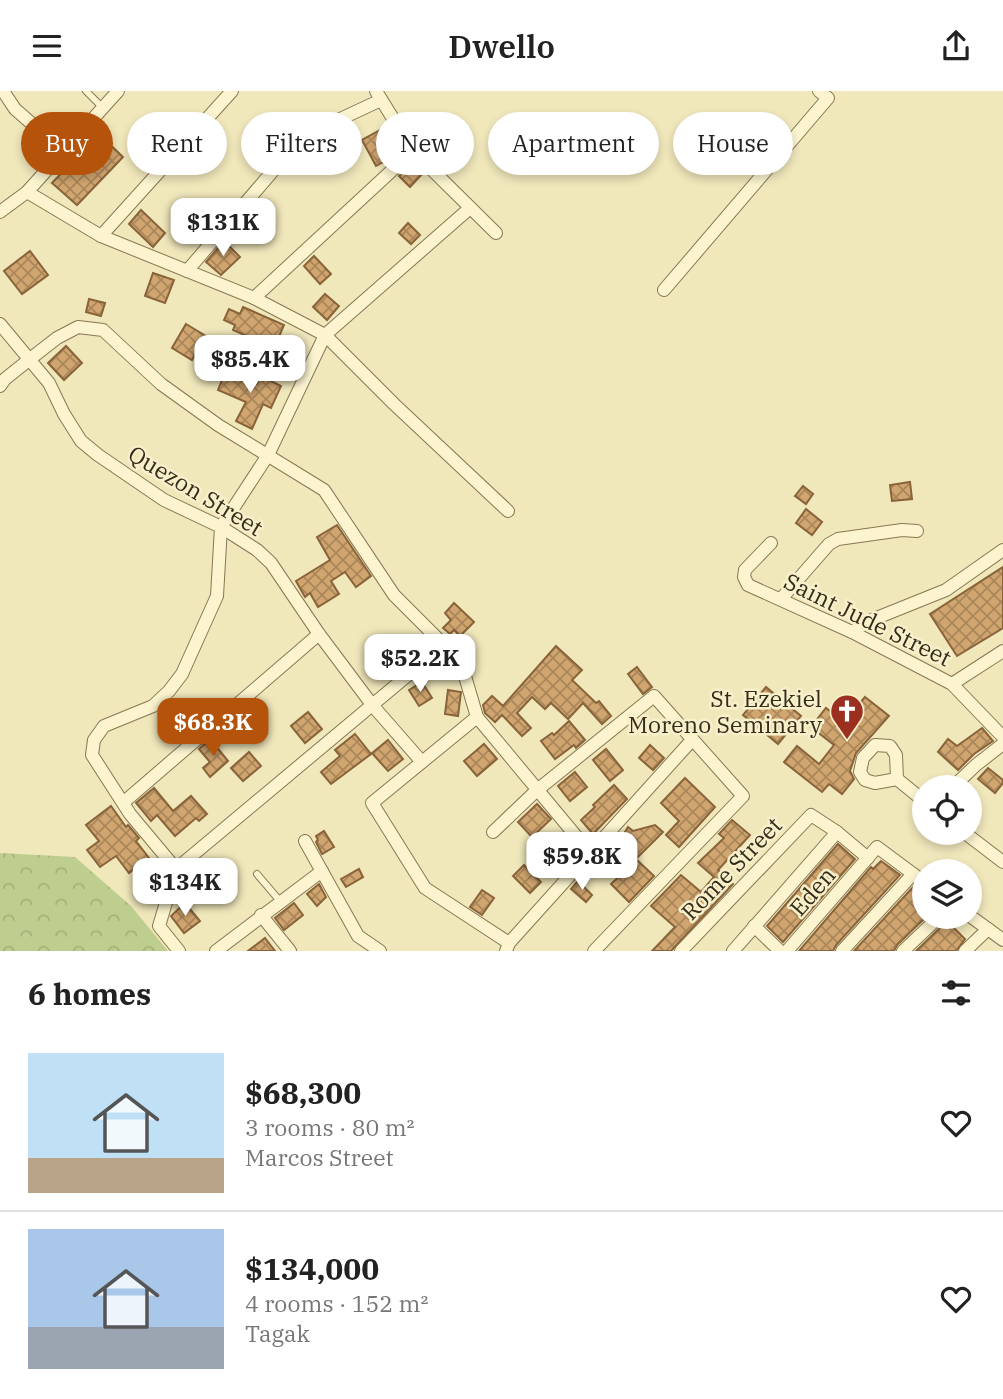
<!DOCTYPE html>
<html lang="en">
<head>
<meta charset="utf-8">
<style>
	body { margin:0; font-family:"IBM Plex Serif",serif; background:#f2f2f2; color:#222; height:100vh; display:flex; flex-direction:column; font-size:26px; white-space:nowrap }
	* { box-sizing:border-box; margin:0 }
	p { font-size:23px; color:#767676 }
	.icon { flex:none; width:38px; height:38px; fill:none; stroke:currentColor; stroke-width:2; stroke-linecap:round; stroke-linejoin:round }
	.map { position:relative; height:860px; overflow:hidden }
	.drawer { display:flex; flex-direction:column; background:#fff; flex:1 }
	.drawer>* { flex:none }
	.hud { position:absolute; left:21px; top:21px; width:962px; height:63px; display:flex; gap:14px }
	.tools { position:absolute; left:912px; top:684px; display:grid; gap:14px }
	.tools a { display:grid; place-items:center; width:70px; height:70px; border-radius:50%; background:#fff; box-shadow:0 4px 10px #0003; font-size:35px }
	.price { position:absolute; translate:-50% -60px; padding:0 16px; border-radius:14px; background:#fff; color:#222; font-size:23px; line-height:46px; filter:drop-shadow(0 2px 4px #0008) }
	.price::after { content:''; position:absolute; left:50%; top:42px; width:21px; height:16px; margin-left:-10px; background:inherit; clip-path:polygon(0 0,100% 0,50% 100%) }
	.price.selected { background:#b45309; color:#fff }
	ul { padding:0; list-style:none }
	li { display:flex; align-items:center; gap:21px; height:175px; padding:0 28px }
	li+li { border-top:2px solid #e0e0e0 }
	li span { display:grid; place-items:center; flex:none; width:196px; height:140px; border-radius:0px; color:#555 }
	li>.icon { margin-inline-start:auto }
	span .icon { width:84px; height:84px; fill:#fffc; stroke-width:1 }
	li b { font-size:30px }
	h2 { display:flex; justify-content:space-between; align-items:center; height:84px; padding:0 28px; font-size:30px }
	.tag { padding:0 24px; border-radius:32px; background:#fff; box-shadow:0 4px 10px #0003; font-size:24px; line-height:63px }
	.tag.selected { background:#b45309; color:#fff }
	header { display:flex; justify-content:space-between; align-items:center; height:91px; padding:0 28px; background:#fff; font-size:32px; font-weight:600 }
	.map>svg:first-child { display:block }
</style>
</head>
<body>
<header><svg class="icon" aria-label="menu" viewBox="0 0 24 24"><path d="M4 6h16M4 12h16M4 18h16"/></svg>Dwello<svg class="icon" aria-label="share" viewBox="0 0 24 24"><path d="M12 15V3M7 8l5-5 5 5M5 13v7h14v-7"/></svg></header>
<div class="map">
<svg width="1003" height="860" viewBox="0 0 1003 860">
	<defs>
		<pattern id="park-crowns" width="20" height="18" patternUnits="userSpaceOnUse" patternTransform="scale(1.75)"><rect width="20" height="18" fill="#bece8f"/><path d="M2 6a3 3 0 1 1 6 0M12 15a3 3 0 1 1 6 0" fill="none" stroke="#a4b17b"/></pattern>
		<pattern id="building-cross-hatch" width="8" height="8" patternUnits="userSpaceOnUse" patternTransform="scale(1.75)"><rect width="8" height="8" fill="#d1a56f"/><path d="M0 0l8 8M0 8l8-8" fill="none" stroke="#aa875a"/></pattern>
	</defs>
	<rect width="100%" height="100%" fill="#f0e7bb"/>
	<path fill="url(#park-crowns)" d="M0,762L75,766L131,815L168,860H0Z"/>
	<g fill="url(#building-cross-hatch)" stroke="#896339" stroke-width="2">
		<path d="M380,39L394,65L376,75L362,49Z"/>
		<path d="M338,42L344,64L332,79L312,55Z"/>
		<path d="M99,43L123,66L77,114L52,92Z"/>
		<path d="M413,72L423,82L410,96L399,85Z"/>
		<path d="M141,119L165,142L153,156L129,133Z"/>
		<path d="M408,132L420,144L411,153L399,142Z"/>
		<path d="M224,150L240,166L221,184L206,171Z"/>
		<path d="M30,160L48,184L22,203L4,180Z"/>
		<path d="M314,165L331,183L320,193L304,175Z"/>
		<path d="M153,182L174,189L165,212L145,205Z"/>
		<path d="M325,203L339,215L327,229L313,216Z"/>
		<path d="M89,208L105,212L101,225L86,221Z"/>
		<path d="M243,216L284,234L274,257L233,239L235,234L224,229L229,218L240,223Z"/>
		<path d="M186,233L206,245L192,269L172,257Z"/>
		<path d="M66,255L82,272L64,289L48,272Z"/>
		<path d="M226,279L257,293L261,285L281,295L271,317L263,313L252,338L236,330L246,311L218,299Z"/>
		<path d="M910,391L912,408L892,410L890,394Z"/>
		<path d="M803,395L813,403L806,413L795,405Z"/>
		<path d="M806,418L822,431L812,444L796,432Z"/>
		<path d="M337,434L371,485L356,496L345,481L331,490L339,503L318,516L310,502L305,506L296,490L330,469L317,446Z"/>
		<path d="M1003,476V537L957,565L930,523Z"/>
		<path d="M454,512L474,531L460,545L454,539L450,543L443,537L451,529L445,522Z"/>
		<path d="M556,555L582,579L572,589L596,612L599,610L611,625L602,633L583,612L568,628L551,612L545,618L532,606L517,622L531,637L522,645L502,624L495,631L485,622L483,614L492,605L503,615Z"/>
		<path d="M637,576L652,596L643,603L628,583Z"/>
		<path d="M422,591L432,607L419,615L409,599Z"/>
		<path d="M766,596L801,625L778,653L743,624Z"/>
		<path d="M448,599L461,601L458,625L445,623Z"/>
		<path d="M865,606L889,625L856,662L850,680L854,688L842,703L829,693L822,701L784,671L797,655L819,673L834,654L811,636L826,617L844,631Z"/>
		<path d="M308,621L322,638L305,652L291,635Z"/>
		<path d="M250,623L267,642L254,652L238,633Z"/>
		<path d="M569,630L585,649L576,657L574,654L555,668L541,650L552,642L554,644Z"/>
		<path d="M982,637L993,650L974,663L958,679L938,661L948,648L957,655Z"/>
		<path d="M355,643L371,663L331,693L321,681L340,665L335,659Z"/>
		<path d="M210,648L228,670L210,686L203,677L210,671L199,658Z"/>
		<path d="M388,649L403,668L388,680L372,662Z"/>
		<path d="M484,653L497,668L477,685L464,670Z"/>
		<path d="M650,654L664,667L653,679L639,667Z"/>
		<path d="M606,658L623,679L610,690L593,669Z"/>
		<path d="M249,661L261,675L243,690L231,677Z"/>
		<path d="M988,677L1003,689V692L995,702L978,688Z"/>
		<path d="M575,681L587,696L570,710L558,695Z"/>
		<path d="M685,687L715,716L679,756L666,744L679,730L661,712Z"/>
		<path d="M614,694L627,708L593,743L581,729L595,716L593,714Z"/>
		<path d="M154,697L173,720L191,705L207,723L199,730L196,727L175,745L157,724L151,730L136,712Z"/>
		<path d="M537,713L551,728L532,746L518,731Z"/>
		<path d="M111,715L126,736L128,734L139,747L136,750L149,767L129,782L116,765L100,776L87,759L99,750L86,734Z"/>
		<path d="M732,729L750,744L718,779L733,793L671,860H652L675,836L651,815L681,784L701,801L714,786L698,772L724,747L719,743Z"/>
		<path d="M655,734L663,741L637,767L619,751L628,736L633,740Z"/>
		<path d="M324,740L334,756L322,763L316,751L318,749L316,745Z"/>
		<path d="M562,742L578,760L567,770L551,752Z"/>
		<path d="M838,753L855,768L783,851L767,835Z"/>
		<path d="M637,769L654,785L629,811L611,793Z"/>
		<path d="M881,770L900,784L836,854L833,860H799L871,776L873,778Z"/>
		<path d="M524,774L541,791L530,802L513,785Z"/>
		<path d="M359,778L363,786L346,796L341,788Z"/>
		<path d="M578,790L592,804L586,811L571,798Z"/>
		<path d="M319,793L326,806L317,815L307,803Z"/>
		<path d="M914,795L924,800V808L917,816L926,826L897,854L894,860H854Z"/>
		<path d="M482,799L494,807L482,824L470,816Z"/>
		<path d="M185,812L200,830L184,842L171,825Z"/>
		<path d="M294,812L303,824L284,839L275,827Z"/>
		<path d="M947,830L965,848L956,860H916Z"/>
		<path d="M265,847L275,860H248Z"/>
	</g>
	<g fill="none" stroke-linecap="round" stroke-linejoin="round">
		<g stroke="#887754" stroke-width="8">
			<g id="lane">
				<path d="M86,0L103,17"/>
				<path d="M257,783L280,810"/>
			</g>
		</g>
		<g stroke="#887754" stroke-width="14">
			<g id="street">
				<path d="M3,0L15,18L64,61"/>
				<path d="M376,0L413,60L496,142"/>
				<path d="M27,101L101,145L254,207L325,244L394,313L508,420"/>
				<path d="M0,121L27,101L118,0"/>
				<path d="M101,145L232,0"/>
				<path d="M187,180L296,53L308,43L381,9"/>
				<path d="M664,199L828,7L819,0"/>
				<path d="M254,207L413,60"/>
				<path d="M0,233L49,292L64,323L81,350L98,364L164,409L221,436L257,459L271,472L319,543L373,615L422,671"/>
				<path d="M0,295L5,288L30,268L57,247L78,236L103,239L161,293L218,334L324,399L394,504L444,554L462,575L477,626L372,712L425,797L509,852"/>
				<path d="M771,452L745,479L744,486L748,494L852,541L952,593L1003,646"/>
				<path d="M781,508L829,453L838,448L902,439L917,440"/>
				<path d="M852,541L869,530L946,499L1003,459"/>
				<path d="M952,593L1003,560"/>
				<path d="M477,626L591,763"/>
				<path d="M897,688L875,692L865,689L860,681L863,667L875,654L890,655L896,664L897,688L924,710"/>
				<path d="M953,696L976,674L1003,653"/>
				<path d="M124,711L319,543"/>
				<path d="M493,741L536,700L654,605L743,705L594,860"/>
				<path d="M965,742L1003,771"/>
				<path d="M305,750L358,845L380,860"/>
				<path d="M176,778L130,723L92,664L94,649L104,635L153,615L169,600L182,583L217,505L221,436L268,364L325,244L470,117"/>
				<path d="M176,778L444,554"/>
				<path d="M176,778L159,835L179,860"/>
				<path d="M261,824L290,860"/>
				<path d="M970,825L1003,849"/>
				<path d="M754,835L780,860"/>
				<path d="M216,860L322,780"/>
				<path d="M506,860L509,852L692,649"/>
				<path d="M681,860L811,724L837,741L868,767"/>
				<path d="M733,860L837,741"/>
				<path d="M787,860L877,756L924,791"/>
				<path d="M842,860L913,783"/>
				<path d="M903,860L939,826"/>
				<path d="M965,860L988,838"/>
			</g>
		</g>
		<use href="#lane" stroke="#fbf4cf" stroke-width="6"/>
		<use href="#street" stroke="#fbf4cf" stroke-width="12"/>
	</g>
	<defs>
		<g id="church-pin" transform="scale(1.75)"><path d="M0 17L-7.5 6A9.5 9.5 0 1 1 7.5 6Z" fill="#9b3021" stroke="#f7f0cb"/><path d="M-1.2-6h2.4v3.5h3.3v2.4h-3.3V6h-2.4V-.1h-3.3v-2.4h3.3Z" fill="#fff"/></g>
	</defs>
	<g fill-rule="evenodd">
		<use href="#church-pin" x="847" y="620"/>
	</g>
	<g text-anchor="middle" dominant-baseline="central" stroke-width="5" stroke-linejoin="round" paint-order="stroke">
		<g font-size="23" fill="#362c1a" stroke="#f7f0cb">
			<text transform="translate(196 399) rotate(31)">Quezon Street</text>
			<text transform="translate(868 528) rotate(26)">Saint Jude Street</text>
			<text transform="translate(731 777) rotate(-46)">Rome Street</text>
			<text transform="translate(812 800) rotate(-49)">Eden</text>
		</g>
		<g font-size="23" fill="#362c1a" stroke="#f7f0cb" text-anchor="end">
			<text x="822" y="607">St. Ezekiel<tspan x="822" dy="26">Moreno Seminary</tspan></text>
		</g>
	</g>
</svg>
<div class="tools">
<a><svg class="icon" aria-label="locate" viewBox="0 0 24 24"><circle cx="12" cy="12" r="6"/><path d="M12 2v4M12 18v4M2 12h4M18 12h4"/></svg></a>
<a><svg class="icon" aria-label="layers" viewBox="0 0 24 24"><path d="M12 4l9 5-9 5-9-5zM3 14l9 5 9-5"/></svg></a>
</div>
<b class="price" style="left:223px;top:167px">$131K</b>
<b class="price" style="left:250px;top:304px">$85.4K</b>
<b class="price" style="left:420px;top:603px">$52.2K</b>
<b class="price selected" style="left:213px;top:667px">$68.3K</b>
<b class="price" style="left:582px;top:801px">$59.8K</b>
<b class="price" style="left:185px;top:827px">$134K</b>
<div class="hud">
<a class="tag selected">Buy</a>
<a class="tag">Rent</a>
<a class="tag">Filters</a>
<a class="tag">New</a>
<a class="tag">Apartment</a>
<a class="tag">House</a>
</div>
</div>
<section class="drawer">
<h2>6 homes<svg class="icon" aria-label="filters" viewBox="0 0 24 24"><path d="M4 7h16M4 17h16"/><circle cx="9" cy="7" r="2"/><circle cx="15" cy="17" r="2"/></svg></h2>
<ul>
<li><span style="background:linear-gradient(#bfe0f5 75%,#b9a48a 0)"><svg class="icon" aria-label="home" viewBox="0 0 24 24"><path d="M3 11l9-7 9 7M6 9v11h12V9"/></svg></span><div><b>$68,300</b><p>3 rooms · 80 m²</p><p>Marcos Street</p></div><svg class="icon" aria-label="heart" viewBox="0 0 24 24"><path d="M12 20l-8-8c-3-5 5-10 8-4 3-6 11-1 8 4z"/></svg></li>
<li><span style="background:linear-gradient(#a9c7e8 70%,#9aa5b1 0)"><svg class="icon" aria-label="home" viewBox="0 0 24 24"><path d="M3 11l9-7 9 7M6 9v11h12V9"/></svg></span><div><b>$134,000</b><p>4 rooms · 152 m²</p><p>Tagak</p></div><svg class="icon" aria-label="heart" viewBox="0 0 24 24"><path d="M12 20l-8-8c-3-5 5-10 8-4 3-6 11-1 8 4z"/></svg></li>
</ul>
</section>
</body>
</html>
